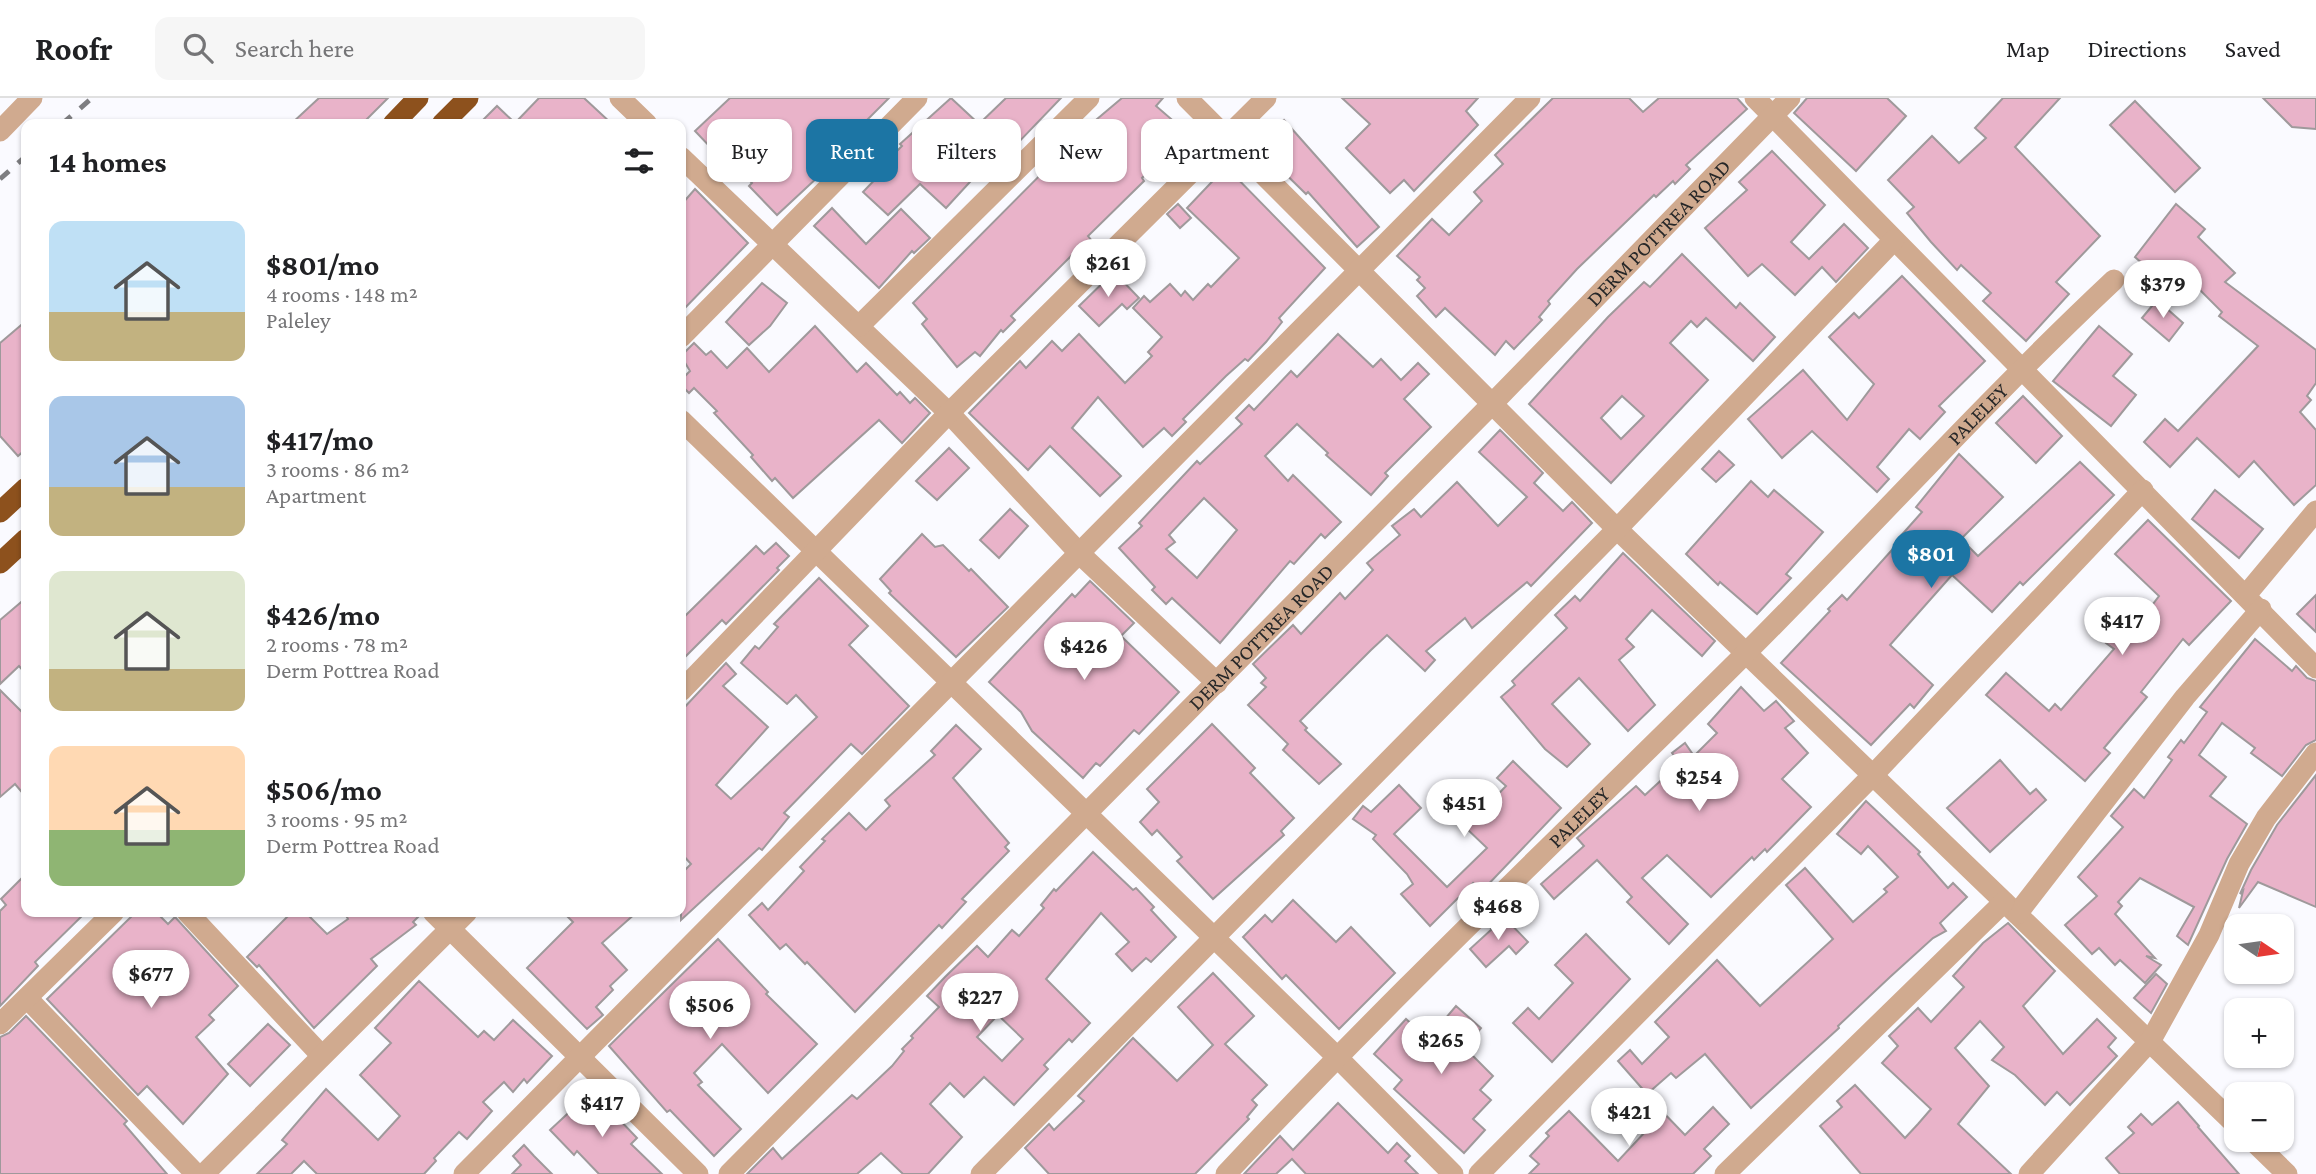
<!DOCTYPE html>
<html lang="en">
<head>
<meta charset="utf-8">
<style>
	body { margin:0; font-family:"Crimson Pro",serif; background:#f6f6f6; color:#202124; height:100vh; display:flex; flex-direction:column; font-size:26px; white-space:nowrap }
	* { box-sizing:border-box; margin:0 }
	p { font-size:23px; color:#757577 }
	.icon { flex:none; width:38px; height:38px; fill:none; stroke:currentColor; stroke-width:2; stroke-linecap:round; stroke-linejoin:round }
	.map { position:relative; flex:1; overflow:hidden }
	.details { position:absolute; left:21px; top:21px; width:665px; height:798px; display:flex; flex-direction:column; background:#fff; border-radius:14px; box-shadow:0 2px 5px #0004 }
	.details>* { flex:none }
	.hud { position:absolute; left:707px; top:21px; width:665px; height:63px; display:flex; gap:14px }
	.needle { width:46px; rotate:103deg }
	.tools { position:absolute; left:2224px; top:816px; display:grid; gap:14px }
	.tools a { display:grid; place-items:center; width:70px; height:70px; border-radius:14px; background:#fff; box-shadow:0 2px 5px #0004; font-size:35px }
	.price { position:absolute; translate:-50% -60px; padding:0 16px; border-radius:24px; background:#fff; color:#222; font-size:23px; line-height:46px; filter:drop-shadow(0 2px 4px #0008) }
	.price::after { content:''; position:absolute; left:50%; top:42px; width:21px; height:16px; margin-left:-10px; background:inherit; clip-path:polygon(0 0,100% 0,50% 100%) }
	.price.active { background:#1c75a4; color:#fff }
	ul { padding:0; list-style:none }
	li { display:flex; align-items:center; gap:21px; height:175px; padding:0 28px }
	li span { display:grid; place-items:center; flex:none; width:196px; height:140px; border-radius:14px; color:#555 }
	li>.icon { margin-inline-start:auto }
	span .icon { width:84px; height:84px; fill:#fffc; stroke-width:1 }
	li b { font-size:30px }
	h2 { display:flex; justify-content:space-between; align-items:center; height:84px; padding:0 28px; font-size:30px }
	.chip { padding:0 24px; border-radius:14px; background:#fff; box-shadow:0 2px 5px #0004; font-size:24px; line-height:63px }
	.chip.active { background:#1c75a4; color:#fff }
	header { display:flex; align-items:center; gap:42px; box-sizing:border-box; height:98px; padding:0 35px; background:#fff; border-bottom:2px solid #e0e0e0 }
	header strong { font-size:33px }
	nav { display:flex; gap:38px; margin-inline-start:auto; font-size:24px }
	.search { width:490px; height:63px; background:#f6f6f6; display:flex; align-items:center; gap:18px; box-sizing:border-box; padding:0 24px; border-radius:14px; color:#757577; font-size:26px }
	.map>svg:first-child { display:block }
</style>
</head>
<body>
<header>
<strong>Roofr</strong>
<div class="search"><svg class="icon" aria-label="search" viewBox="0 0 24 24"><circle cx="10" cy="10" r="6"/><path d="M15 15l6 6"/></svg>Search here</div>
<nav><a>Map</a><a>Directions</a><a>Saved</a></nav>
</header>
<div class="map">
<svg width="2316" height="1076" viewBox="0 0 2316 1076">
	<rect width="100%" height="100%" fill="#fafaff"/>
	<g fill="#e9b3c9" stroke="#9f999b" stroke-width="2" fill-rule="evenodd">
		<path d="M319,0H388L362,26H291Z"/>
		<path d="M539,0H584L612,26H479L497,8L515,25Z"/>
		<path d="M730,0H889L843,46L848,51L777,117L749,88L752,85L718,48L713,52L695,33Z"/>
		<path d="M951,0L979,26L1006,0H1061L1012,51L983,76L980,73L946,110L920,86L888,117L863,94L888,68L885,65L902,48L900,46Z"/>
		<path d="M1122,0H1163L1156,8L1192,39L1181,51L1176,46L1142,80L1144,83L1088,138L1092,143L1078,157L1075,154L1011,218L1015,222L1003,234L1001,232L980,258L975,254L957,269L922,226L927,221L913,205L1090,27Z"/>
		<path d="M1342,0H1478L1466,13L1478,27L1414,93L1404,82L1390,95L1346,50L1370,26Z"/>
		<path d="M1553,0H1629L1643,14L1659,0H1737L1747,11L1686,67L1690,71L1675,86L1673,83L1656,99L1654,97L1577,171L1548,203L1550,206L1539,219L1542,222L1514,251L1506,243L1495,257L1445,210L1436,219L1417,198L1425,190L1417,182L1420,179L1397,158L1432,121L1449,137L1482,103L1474,94L1503,66L1495,57Z"/>
		<path d="M1807,0H1887L1906,18L1856,73L1794,15Z"/>
		<path d="M2003,0H2060L2015,49L2100,138L2056,184L2069,196L2026,243L1983,203L1991,195L1961,167L1957,172L1931,144L1907,115L1914,109L1888,82L1932,38L1959,65L1986,40L1975,30Z"/>
		<path d="M2263,0H2316V31L2292,29Z"/>
		<path d="M2135,3L2200,70L2175,94L2110,27Z"/>
		<path d="M1284,22L1379,129L1357,149L1308,94L1306,96L1257,48Z"/>
		<path d="M1772,53L1825,107L1791,144L1809,161L1844,126L1868,150L1836,184L1822,169L1795,197L1762,166L1748,178L1705,130L1747,92L1739,84Z"/>
		<path d="M1226,69L1325,170L1279,220L1282,224L1266,244L1248,263L1245,261L1226,278L1183,321L1186,324L1172,338L1164,330L1143,349L1098,299L1072,330L1121,378L1100,398L1050,348L1028,372L969,315L1020,263L1026,270L1052,243L1062,253L1079,236L1125,285L1152,258L1148,254L1162,239L1133,210L1144,198L1150,204L1170,186L1181,198L1185,193L1193,202L1208,186L1211,189L1239,160L1187,110Z"/>
		<path d="M695,91L748,145L681,214V107Z"/>
		<path d="M1178,106L1191,120L1180,130L1167,116Z"/>
		<path d="M2176,106L2205,131L2198,139L2235,175L2225,184L2316,252V285L2307,298L2311,302L2300,314L2316,332V387L2294,407L2254,363L2239,379L2197,340L2170,369L2144,344L2165,321L2178,333L2258,248L2219,218L2222,214L2174,166L2160,181L2135,159Z"/>
		<path d="M832,110L866,146L901,111L930,140L914,155L912,153L879,190L814,128Z"/>
		<path d="M1682,156L1736,210L1740,205L1775,239L1753,263L1706,220L1697,229L1691,223L1670,245L1708,282L1611,385L1529,306L1608,219L1644,184L1650,189ZM1622,298L1644,318L1621,341L1601,320Z"/>
		<path d="M1114,174L1139,200L1127,211L1122,206L1099,228L1079,208Z"/>
		<path d="M1902,178L1985,263L1939,308L1945,314L1920,341L1909,331L1877,369L1889,381L1877,394L1812,333L1782,360L1748,321L1803,272L1847,322L1874,286L1829,239L1854,215L1859,220Z"/>
		<path d="M762,185L787,205L770,228L749,247L726,224Z"/>
		<path d="M2157,202L2183,225L2169,243L2142,220Z"/>
		<path d="M26,223V351L18,358L0,338V245Z"/>
		<path d="M815,228L857,274L866,265L897,297L900,294L910,305L915,300L930,315L902,345L879,322L793,400L775,380L772,383L751,359L753,357L714,315L717,313L694,290L689,295L681,287V282L690,273L681,258L694,245L706,257L711,253L727,270L747,250L769,274Z"/>
		<path d="M2099,228L2132,256L2113,278L2136,297L2111,328L2053,283Z"/>
		<path d="M1338,236L1373,269L1381,261L1401,282L1418,265L1429,276L1404,301L1431,329L1385,375L1388,378L1371,397L1326,357L1328,355L1297,326L1265,358L1288,383L1293,377L1341,424L1325,440L1321,436L1294,466L1290,463L1220,545L1172,500L1166,506L1152,492L1155,489L1119,450L1142,428L1139,425L1197,363L1200,366L1242,326L1236,320L1249,307L1254,312L1291,273L1297,279ZM1204,400L1237,432L1197,480L1166,451L1175,444L1169,437Z"/>
		<path d="M2023,298L2062,338L2036,365L1996,325Z"/>
		<path d="M1500,332L1543,375L1534,385L1563,413L1572,404L1592,425L1531,488L1527,484L1472,530L1465,520L1426,553L1435,562L1425,573L1387,537L1371,552L1300,623L1307,630L1305,632L1341,666L1319,686L1283,652L1288,646L1248,607L1266,589L1261,585L1266,580L1253,566L1293,527L1301,536L1340,495L1345,501L1373,472L1367,465L1400,437L1392,428L1414,411L1421,419L1457,384L1498,428L1527,399L1479,354Z"/>
		<path d="M949,350L969,370L937,402L916,383Z"/>
		<path d="M1719,353L1734,367L1716,384L1702,371Z"/>
		<path d="M1959,356L2003,399L1961,441L1978,458L2080,364L2114,397L2023,487L2020,484L1992,514L1952,477L1890,547L1933,587L1914,610L1910,606L1871,647L1781,565L1830,513L1828,511L1842,497L1847,502L1900,443L1898,441L1922,414L1916,409Z"/>
		<path d="M1751,383L1768,399L1774,392L1823,434L1786,476L1791,480L1757,516L1720,484L1718,487L1686,456Z"/>
		<path d="M2215,392L2263,431L2239,460L2192,421Z"/>
		<path d="M1010,411L1028,428L999,460L980,442Z"/>
		<path d="M2148,422L2231,503L2189,547L2183,541L2141,594L2147,599L2104,650L2110,655L2085,683L1986,597L2006,575L2049,613L2055,606L2061,612L2114,551L2106,545L2124,522L2134,531L2159,498L2115,456Z"/>
		<path d="M922,436L935,449L943,447L969,473L971,471L1008,509L956,559L889,495L891,493L880,481Z"/>
		<path d="M776,445L789,458L777,470L779,472L726,526L722,522L681,563V522L756,448L764,456Z"/>
		<path d="M1623,455L1715,543L1702,558L1652,512L1626,541L1634,549L1619,562L1655,607L1628,633L1579,580L1552,606L1590,646L1567,669L1545,651L1501,599L1515,587L1512,583L1567,530L1555,517L1575,498L1580,503Z"/>
		<path d="M819,480L868,528L849,547L909,608L862,656L851,646L848,649L784,715L789,719L762,752L759,750L681,822V776L691,766L681,755V613L726,565L736,576L723,588L768,629L716,687L731,701L817,619L796,597L787,606L741,565L755,548L759,551L778,529L774,526Z"/>
		<path d="M1090,483L1134,525L1121,538L1179,594L1139,636L1134,632L1100,668L1096,665L1083,680L1032,633L1021,614L989,584L1072,496L1075,499Z"/>
		<path d="M2316,497V534L2297,516Z"/>
		<path d="M26,500V576L19,568L0,586V522Z"/>
		<path d="M2255,541L2292,573L2296,568L2307,580L2316,583V642L2306,647L2282,678L2251,655L2255,650L2222,625L2199,657L2226,679L2210,698L2247,726L2227,761L2188,847L2177,838L2194,809L2140,780L2118,804L2122,808L2115,816L2155,860L2146,858L2161,867L2145,885L2120,862L2115,867L2099,850L2092,856L2065,827L2097,798L2078,779L2123,729L2111,718L2134,691L2144,700L2172,662L2168,659L2181,642L2184,645L2207,614L2200,609Z"/>
		<path d="M1741,589L1764,613L1776,603L1794,623L1785,630L1808,655L1782,681L1811,709L1767,754L1765,751L1754,762L1752,759L1711,799L1667,757L1642,780L1688,826L1669,846L1627,804L1632,799L1597,762L1554,801L1541,786L1584,748L1577,740L1636,688L1645,697L1680,665L1672,655L1685,645L1694,658L1717,635L1708,626Z"/>
		<path d="M0,592L26,618V699L15,686L0,699Z"/>
		<path d="M1212,626L1255,670L1250,675L1294,720L1281,733L1284,737L1213,801L1177,763L1182,759L1157,732L1152,737L1140,724L1159,704L1147,691Z"/>
		<path d="M956,627L981,651L953,680L1009,745L1005,749L1009,753L962,801L966,804L942,830L939,827L855,914L807,864L805,866L786,846L780,851L749,817L762,805L768,812L804,773L800,769L825,743L822,741L849,715L866,732L890,708L885,702L935,657L931,653Z"/>
		<path d="M2000,662L2030,696L2036,691L2046,702L1990,754L1947,710Z"/>
		<path d="M1513,663L1561,710L1481,794L1473,785L1430,828L1401,796L1413,786L1407,776L1373,741L1376,737L1353,721L1363,708L1371,714L1399,687L1421,710L1394,736L1447,789L1487,750L1466,730L1506,688L1497,680Z"/>
		<path d="M2316,677V809L2258,784L2239,810L2243,793L2240,796L2251,772L2277,727Z"/>
		<path d="M1866,703L1920,754L1918,756L1948,790L1953,785L1967,799L1940,825L1946,833L1933,840L1890,879L1838,928L1839,930L1751,1010L1705,956L1676,980L1671,975L1647,996L1618,963L1630,952L1642,966L1669,939L1655,924L1717,862L1760,908L1833,841L1786,787L1805,770L1853,824L1887,794L1884,791L1898,779L1868,748L1861,756L1837,736Z"/>
		<path d="M1093,754L1133,792L1136,790L1154,809L1151,812L1176,839L1151,864L1146,860L1132,873L1116,856L1129,844L1101,815L1046,881L1090,925L1072,944L1069,941L1044,967L1048,971L1014,1007L984,979L964,999L950,985L930,1006L962,1039L928,1076H903L881,1055L857,1076H747L773,1050L782,1061L852,997L857,1001L892,968L904,953L902,951L913,940L911,938L939,909L927,898L945,879L977,848L988,859L1012,832L1019,838L1044,810L1041,807L1054,791L1056,793ZM998,917L1023,941L1002,963L977,939Z"/>
		<path d="M26,776V814H86L35,864L38,868L0,908V813L6,807L1,801Z"/>
		<path d="M1293,802L1336,844L1351,829L1395,875L1339,931L1286,877L1282,881L1243,839L1265,817L1272,824Z"/>
		<path d="M136,814H156L168,826L175,819L238,888L209,917L214,922L196,939L228,976L183,1026L147,988L138,997L47,901Z"/>
		<path d="M292,814H305L327,836L348,821L344,814H420V817L413,824L416,827L371,861L377,868L314,930L259,867L257,869L247,859Z"/>
		<path d="M563,814H637L602,845L627,872L610,888L613,892L596,909L603,917L587,931L527,870L573,824Z"/>
		<path d="M1502,817L1528,844L1516,856L1509,848L1486,869L1470,851L1492,831L1490,829Z"/>
		<path d="M2008,825L2055,873L2023,908L2063,956L2097,921L2116,940L2108,949L2117,958L2070,1007L2057,994L2045,1007L2015,977L1992,962L2004,949L1980,923L1955,950L1989,988L1958,1026L2011,1076H1861L1820,1028L1842,1009L1837,1003L1855,987L1905,1040L1918,1026L1931,1011L1882,965L1898,948L1889,938L1918,910L1931,924L1964,889L1953,878L1983,845Z"/>
		<path d="M1586,836L1630,881L1552,964L1513,925L1528,910L1539,921L1573,885L1555,867Z"/>
		<path d="M718,841L768,894L766,896L817,946L768,995L722,946L694,975L702,984L698,987L741,1031L714,1058L670,1012L667,1014L609,948Z"/>
		<path d="M1213,875L1254,918L1225,946L1267,987L1252,1002L1257,1007L1247,1019L1249,1021L1195,1076H1049L1025,1050L1049,1026L1054,1032L1084,1003L1078,998L1133,940L1177,983L1213,947L1178,909Z"/>
		<path d="M2156,876L2167,886L2151,915L2134,900Z"/>
		<path d="M419,883L478,939L484,933L494,942L513,922L552,958L527,985L524,981L513,994L504,984L483,1004L492,1013L467,1041L459,1034L434,1060L436,1063L424,1076H317L304,1063L291,1076H257L287,1046L282,1042L326,991L378,1042L400,1018L360,977L391,945L375,930Z"/>
		<path d="M1456,908L1481,930L1465,950L1493,978L1480,992L1491,1002L1473,1021L1485,1032L1464,1055L1394,991L1402,982L1374,956L1406,921L1428,941Z"/>
		<path d="M26,918L127,1023L124,1026L167,1076H0V939L9,935Z"/>
		<path d="M268,926L290,947L250,988L228,966Z"/>
		<path d="M592,993L637,1040L631,1046L662,1076H599L577,1053L574,1057L550,1032Z"/>
		<path d="M2178,1004L2199,1028L2198,1029L2239,1076H2120L2106,1060L2134,1035L2128,1029L2141,1016L2152,1027Z"/>
		<path d="M1338,1005L1388,1055L1397,1045L1410,1058L1405,1063L1418,1076H1306L1292,1061L1276,1076H1244L1280,1038L1293,1052Z"/>
		<path d="M1656,1007L1685,1037L1713,1009L1729,1026L1704,1051L1711,1058L1693,1076H1529L1539,1066L1530,1058L1549,1038L1546,1035L1569,1013L1618,1063L1646,1033L1638,1025Z"/>
		<path d="M524,1047L534,1058L552,1076H512L521,1067L513,1058Z"/>
	</g>
	<g fill="none" stroke-linecap="round" stroke-linejoin="round">
		<g stroke="#d0aa8f" stroke-width="21">
			<path d="M620,0L647,26"/>
			<path d="M1187,0L1617,431L2236,1027"/>
			<path d="M1755,0L2316,570"/>
			<path d="M0,33L32,0"/>
			<path d="M681,59L949,315L1081,457L1217,585"/>
			<path d="M859,228L1089,0"/>
			<path d="M681,239L917,0"/>
			<path d="M681,322L1336,958L1453,1076"/>
			<path d="M2246,497L2316,413"/>
			<path d="M681,593L949,315L1266,0"/>
			<path d="M187,814L321,957"/>
			<path d="M433,814L698,1076"/>
			<path d="M2017,816L2185,599L2261,511"/>
			<path d="M27,900L196,1076"/>
			<path d="M0,926L114,814"/>
			<path d="M2251,1041L2287,1076"/>
			<path d="M204,1076L467,814"/>
			<path d="M464,1076L1530,0"/>
			<path id="s1" d="M729,1076L1491,307L1790,0"/>
			<path d="M981,1076L1617,431L1894,142"/>
			<path id="s2" d="M1226,1076C1393,897 1571,729 1745,556C1869,432 1986,302 2114,182"/>
			<path d="M1479,1076L1873,677L2143,392"/>
			<path d="M1725,1076L2004,804"/>
			<path d="M2029,1076L2151,942L2209,837L2239,766L2266,720L2316,655"/>
		</g>
		<g stroke="#8d511d" stroke-width="21">
			<path d="M393,26L418,0"/>
			<path d="M442,26L468,0"/>
			<path d="M0,414L26,390"/>
			<path d="M0,465L26,441"/>
		</g>
		<g stroke="#7e7e81" stroke-width="5" stroke-dasharray="12 12" stroke-linecap="butt">
			<path d="M62,26L92,0"/>
			<path d="M0,81L26,58"/>
		</g>
	</g>
	<g text-anchor="middle" dominant-baseline="central" stroke-width="6" stroke-linejoin="round" paint-order="stroke">
		<g font-size="21" fill="#262728" stroke="#fff">
			<text stroke="none"><textPath href="#s1" startOffset="1323">DERM POTTREA ROAD</textPath></text>
			<text stroke="none"><textPath href="#s2" startOffset="1069">PALELEY</textPath></text>
			<text stroke="none"><textPath href="#s1" startOffset="756">DERM POTTREA ROAD</textPath></text>
			<text stroke="none"><textPath href="#s2" startOffset="502">PALELEY</textPath></text>
		</g>
	</g>
</svg>
<div class="tools">
<a><svg class="needle" viewBox="-14 -14 28 28"><path d="M0-13l5 13h-10z" fill="#e53935"/><path d="M0 13l5-13h-10z" fill="#757577"/></svg></a>
<a>+</a>
<a>−</a>
</div>
<b class="price" style="left:1108px;top:201px">$261</b>
<b class="price" style="left:2163px;top:222px">$379</b>
<b class="price active" style="left:1931px;top:492px">$801</b>
<b class="price" style="left:2122px;top:559px">$417</b>
<b class="price" style="left:1084px;top:584px">$426</b>
<b class="price" style="left:1699px;top:715px">$254</b>
<b class="price" style="left:1464px;top:741px">$451</b>
<b class="price" style="left:1498px;top:844px">$468</b>
<b class="price" style="left:151px;top:912px">$677</b>
<b class="price" style="left:980px;top:935px">$227</b>
<b class="price" style="left:710px;top:943px">$506</b>
<b class="price" style="left:1441px;top:978px">$265</b>
<b class="price" style="left:602px;top:1041px">$417</b>
<b class="price" style="left:1629px;top:1050px">$421</b>
<div class="hud">
<a class="chip">Buy</a>
<a class="chip active">Rent</a>
<a class="chip">Filters</a>
<a class="chip">New</a>
<a class="chip">Apartment</a>
</div>
<section class="details">
<h2>14 homes<svg class="icon" aria-label="filters" viewBox="0 0 24 24"><path d="M4 7h16M4 17h16"/><circle cx="9" cy="7" r="2"/><circle cx="15" cy="17" r="2"/></svg></h2>
<ul>
<li><span style="background:linear-gradient(#bfe0f5 65%,#c2b280 0)"><svg class="icon" aria-label="home" viewBox="0 0 24 24"><path d="M3 11l9-7 9 7M6 9v11h12V9"/></svg></span><div><b>$801/mo</b><p>4 rooms · 148 m²</p><p>Paleley</p></div></li>
<li><span style="background:linear-gradient(#a9c7e8 65%,#c2b280 0)"><svg class="icon" aria-label="home" viewBox="0 0 24 24"><path d="M3 11l9-7 9 7M6 9v11h12V9"/></svg></span><div><b>$417/mo</b><p>3 rooms · 86 m²</p><p>Apartment</p></div></li>
<li><span style="background:linear-gradient(#dfe7d0 70%,#c2b280 0)"><svg class="icon" aria-label="home" viewBox="0 0 24 24"><path d="M3 11l9-7 9 7M6 9v11h12V9"/></svg></span><div><b>$426/mo</b><p>2 rooms · 78 m²</p><p>Derm Pottrea Road</p></div></li>
<li><span style="background:linear-gradient(#ffd9b3 60%,#8fb573 0)"><svg class="icon" aria-label="home" viewBox="0 0 24 24"><path d="M3 11l9-7 9 7M6 9v11h12V9"/></svg></span><div><b>$506/mo</b><p>3 rooms · 95 m²</p><p>Derm Pottrea Road</p></div></li>
</ul>
</section>
</div>
</body>
</html>
